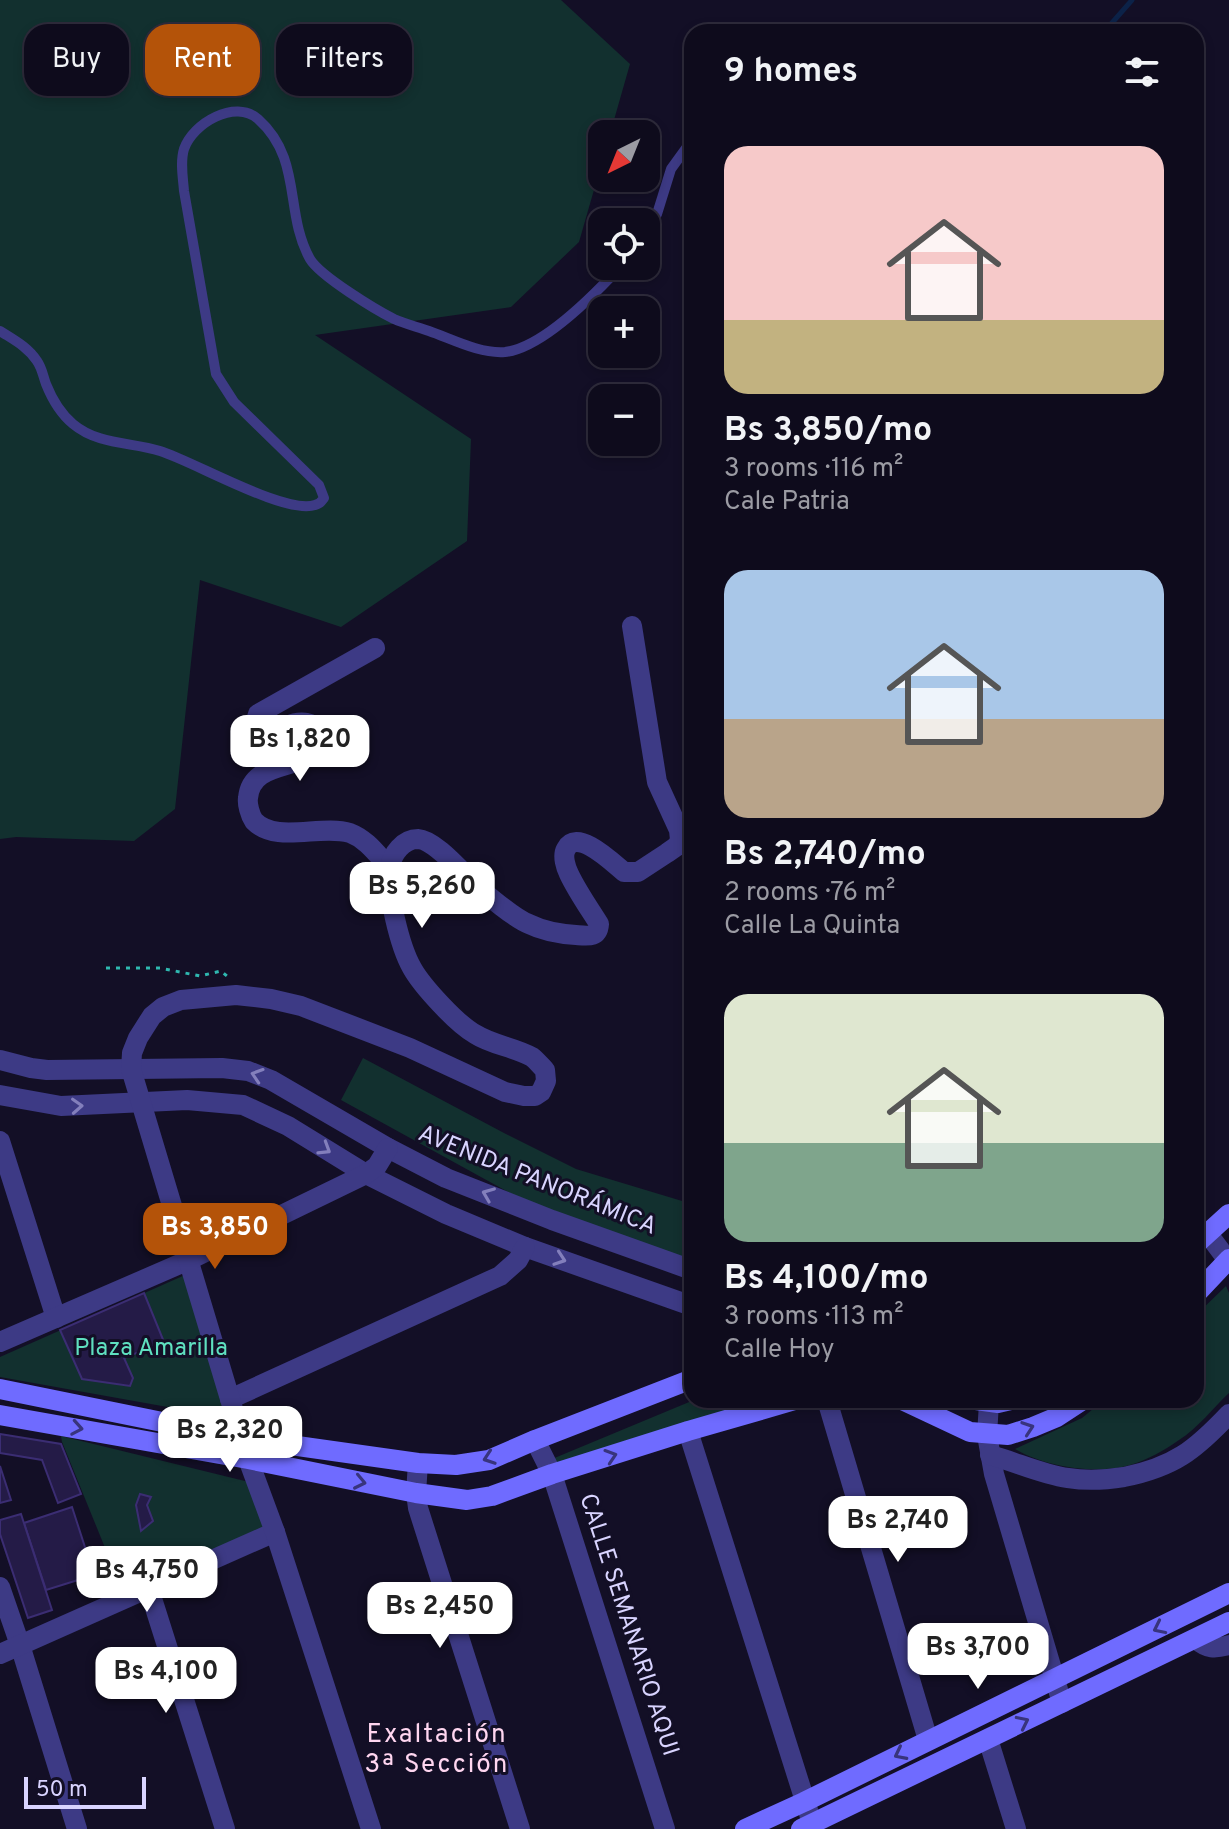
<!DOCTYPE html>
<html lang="en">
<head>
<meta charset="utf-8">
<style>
	body { margin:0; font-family:Overpass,sans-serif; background:#1c1929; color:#f1f3f6; height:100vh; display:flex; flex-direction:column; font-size:30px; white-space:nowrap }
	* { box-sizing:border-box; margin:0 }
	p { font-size:26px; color:#9b9ba3 }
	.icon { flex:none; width:44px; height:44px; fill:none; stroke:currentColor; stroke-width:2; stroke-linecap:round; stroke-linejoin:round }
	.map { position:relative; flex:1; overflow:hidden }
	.panel { position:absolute; left:684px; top:24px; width:520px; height:1384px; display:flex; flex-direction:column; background:#0e0b1c; border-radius:24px; box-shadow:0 4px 12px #0003,0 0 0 2px #2e2b3b }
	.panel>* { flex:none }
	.banner { position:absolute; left:24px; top:24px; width:540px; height:72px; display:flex; gap:16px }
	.needle { width:52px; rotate:223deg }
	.fabs { position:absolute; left:588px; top:120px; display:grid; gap:16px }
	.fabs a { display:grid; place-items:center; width:72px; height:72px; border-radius:16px; background:#0e0b1c; box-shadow:0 4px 12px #0003,0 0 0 2px #2e2b3b; font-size:40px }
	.scale { position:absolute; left:24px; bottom:20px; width:122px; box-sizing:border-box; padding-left:8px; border:4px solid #d9d4ff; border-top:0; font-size:22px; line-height:28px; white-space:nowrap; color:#d9d4ff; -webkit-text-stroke:6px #130f26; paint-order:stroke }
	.price { position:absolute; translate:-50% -68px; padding:0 18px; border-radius:16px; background:#fff; color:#222; font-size:26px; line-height:52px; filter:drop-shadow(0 2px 4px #0008) }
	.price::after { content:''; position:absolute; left:50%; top:48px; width:24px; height:18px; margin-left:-12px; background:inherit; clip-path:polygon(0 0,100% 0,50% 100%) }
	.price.active { background:#b45309; color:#fff }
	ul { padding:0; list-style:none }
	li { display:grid; align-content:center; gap:16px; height:424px; padding:0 40px }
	li span { display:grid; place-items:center; height:248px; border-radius:24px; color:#555 }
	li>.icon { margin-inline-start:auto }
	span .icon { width:144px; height:144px; fill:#fffc; stroke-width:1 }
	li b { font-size:34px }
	h2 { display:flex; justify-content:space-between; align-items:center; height:96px; padding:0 40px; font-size:34px }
	.tag { padding:0 28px; border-radius:24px; background:#0e0b1c; box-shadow:0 4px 12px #0003,0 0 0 2px #2e2b3b; font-size:28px; line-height:72px }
	.tag.active { background:#b45309; color:#fff }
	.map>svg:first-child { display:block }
</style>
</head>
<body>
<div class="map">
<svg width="1229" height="1829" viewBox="0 0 1229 1829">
	<rect width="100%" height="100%" fill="#130f26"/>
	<g fill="#12302f">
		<path d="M0,0H561L630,64L610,134H602V162L579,242L511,307L315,335L471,439L467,541L341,627L200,580L175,809L134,841L16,837L0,839Z"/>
		<path d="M363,1058L504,1133L576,1169L692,1204V1260L530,1204L341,1100Z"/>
		<path d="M185,1275L229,1418L0,1377V1357Z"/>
		<path d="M1226,1286L1229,1293V1393C1213,1408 1198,1428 1179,1440C1165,1450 1147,1460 1130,1465C1096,1475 1045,1467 1015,1449L1082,1418L1104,1400H1196V1315Z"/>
		<path d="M694,1400H789L559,1470L552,1459Z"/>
		<path d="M61,1436L253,1483L265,1523L261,1530L123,1592L62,1442Z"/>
	</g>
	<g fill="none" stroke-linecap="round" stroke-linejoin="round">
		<path stroke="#0c2248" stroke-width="5" d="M1104,32L1132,0"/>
	</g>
	<g fill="#241b47" stroke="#3b2d73" stroke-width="2">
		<path d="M144,1293L164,1342L124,1358L133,1378L130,1386L82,1379L60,1330Z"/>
		<path d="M0,1434L61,1444L81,1494L58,1503L42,1460L0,1453Z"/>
		<path d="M0,1466L11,1500L0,1503Z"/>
		<path d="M140,1494L151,1497L147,1505L153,1521L141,1531L136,1505Z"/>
		<path d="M72,1507L94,1575L46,1590L24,1523Z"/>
		<path d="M21,1514L52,1610L28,1618L0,1534V1520Z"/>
	</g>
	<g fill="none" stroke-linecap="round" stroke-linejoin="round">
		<path stroke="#2fb8b0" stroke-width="3" stroke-dasharray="4 6" stroke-linecap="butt" d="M106,968H160L200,976L221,971L228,977"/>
		<g stroke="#3d3a85" stroke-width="10">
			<path d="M646,235L657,214L671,169L692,140"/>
			<path d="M0,331C14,340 28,347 37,361C42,368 43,376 46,384C52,399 61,414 73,424C98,445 131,442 160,451C193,461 285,515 315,505C320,504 321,502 324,498L319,485L234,402L216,374L184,191C183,178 180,162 184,149C193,123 235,99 258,119C303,159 284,213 310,259C320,276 376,310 394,319C405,324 418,327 429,331C452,339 480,354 505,352C543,348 596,293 621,266"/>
		</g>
		<g stroke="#3d3a85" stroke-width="20">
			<path d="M375,648L258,714L255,724L260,732C277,736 290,719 307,723C324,726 323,748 310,756C289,769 251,765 248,798C247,804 250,815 254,821C276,844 321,824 350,833C366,839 376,853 387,865L390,866"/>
			<path d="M0,1060L31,1068L47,1070L222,1068L248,1071L271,1080L388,1148L446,1178L552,1220L692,1270"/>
			<path d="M0,1095L61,1106L187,1100L243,1105L288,1126L366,1174L446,1214L525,1247L692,1306"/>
			<path d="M0,1141L56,1318"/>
			<path d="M1208,1234L1229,1262"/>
			<path d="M0,1342L189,1260L366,1174L377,1166L388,1148"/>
			<path d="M230,1399L500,1276L518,1260L525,1247"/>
			<path d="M827,1400L928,1740"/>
			<path d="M989,1403L987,1435L994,1474L1062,1703"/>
			<path d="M688,1431L812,1823"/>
			<path d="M535,1440L552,1474L665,1829"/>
			<path d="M990,1455C1016,1462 1041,1474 1068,1478C1087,1481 1105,1480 1124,1477C1174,1467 1195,1450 1229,1414"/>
			<path d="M418,1463L416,1493L418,1508L520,1829"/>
			<path d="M0,1587L20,1645L77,1829"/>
			<path d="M149,1589L225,1829"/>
			<path d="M1196,1639C1207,1649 1215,1649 1229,1645"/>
			<path d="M0,1654L275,1532"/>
			<path d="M988,1739L1016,1829"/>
			<path d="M371,1829L275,1532L248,1459L131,1069L132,1053L138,1038L152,1016L163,1007L181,1000L236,995L271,999L301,1006L410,1048L505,1092L524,1096H535L541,1092L546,1081L545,1070C541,1066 536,1060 532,1057C514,1047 492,1045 475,1034C457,1024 422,986 412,968C400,947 386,891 390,867C392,854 403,839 418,839C436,840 465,876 479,888C491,898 515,919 529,924C543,931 561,934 576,935C588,936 598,938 599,924C589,908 577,891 569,874C566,868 562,856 566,849C577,827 614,864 624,872H638L667,853L677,846L680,840L679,830L657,782L632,626"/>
		</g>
		<g stroke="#6f6bff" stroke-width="20">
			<path d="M1196,1244L1229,1214"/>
			<path d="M1196,1294L1229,1259"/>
			<path d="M0,1389L241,1438L418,1463L456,1465L489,1460L535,1440L692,1379"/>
			<path d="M902,1400L970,1432L1008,1435L1033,1427L1057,1417L1083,1400"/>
			<path d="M976,1400L998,1403L1011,1400"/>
			<path d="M0,1415L248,1459L416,1493L467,1500L492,1496L552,1474L688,1431L795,1400"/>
			<path d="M745,1829L804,1802L1229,1593"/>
			<path d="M801,1829L1229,1622"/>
		</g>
	</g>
	<defs><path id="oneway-chevron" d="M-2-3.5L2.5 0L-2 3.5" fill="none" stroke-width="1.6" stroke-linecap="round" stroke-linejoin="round" transform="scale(2)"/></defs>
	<g stroke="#837fbc">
		<use href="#oneway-chevron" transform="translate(257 1075) rotate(-162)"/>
		<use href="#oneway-chevron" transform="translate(77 1106) rotate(-3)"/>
		<use href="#oneway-chevron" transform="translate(325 1149) rotate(32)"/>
		<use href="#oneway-chevron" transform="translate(488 1194) rotate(-158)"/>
		<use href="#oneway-chevron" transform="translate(560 1259) rotate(19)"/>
	</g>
	<g stroke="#38347d">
		<use href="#oneway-chevron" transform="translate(77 1428) rotate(10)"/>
		<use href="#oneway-chevron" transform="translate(1028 1428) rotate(-19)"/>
		<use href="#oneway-chevron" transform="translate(611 1456) rotate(-18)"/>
		<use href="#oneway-chevron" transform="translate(489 1458) rotate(161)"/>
		<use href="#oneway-chevron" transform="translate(360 1482) rotate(12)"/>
		<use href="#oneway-chevron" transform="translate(1159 1628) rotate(154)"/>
		<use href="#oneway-chevron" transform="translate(1023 1722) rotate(-26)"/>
		<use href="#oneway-chevron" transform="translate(900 1754) rotate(153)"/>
	</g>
	<g text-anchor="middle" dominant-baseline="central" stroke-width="6" stroke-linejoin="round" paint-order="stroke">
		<g font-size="24" fill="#d9d4ff" stroke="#130f26">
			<text transform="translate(537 1181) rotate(22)">AVENIDA PANORÁMICA</text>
			<text transform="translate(628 1625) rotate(72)">CALLE SEMANARIO AQUI</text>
		</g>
		<g font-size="24" fill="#5fe0c0" stroke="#130f26">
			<text x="151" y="1349">Plaza Amarilla</text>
		</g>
		<g font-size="26" letter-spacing="2" fill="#ffd6f0" stroke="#130f26">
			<text x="437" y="1735">Exaltación<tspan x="437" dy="30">3ª Sección</tspan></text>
		</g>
	</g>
</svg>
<div class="fabs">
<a><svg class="needle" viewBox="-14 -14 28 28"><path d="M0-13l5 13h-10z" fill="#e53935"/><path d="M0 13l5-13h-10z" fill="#9b9ba3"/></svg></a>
<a><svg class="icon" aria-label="locate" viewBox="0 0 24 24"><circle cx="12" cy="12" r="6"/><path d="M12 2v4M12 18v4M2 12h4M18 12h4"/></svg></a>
<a>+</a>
<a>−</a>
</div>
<div class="scale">50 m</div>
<b class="price" style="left:300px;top:783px">Bs 1,820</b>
<b class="price" style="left:422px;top:930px">Bs 5,260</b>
<b class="price active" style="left:215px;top:1271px">Bs 3,850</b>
<b class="price" style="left:230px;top:1474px">Bs 2,320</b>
<b class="price" style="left:898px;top:1564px">Bs 2,740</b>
<b class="price" style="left:147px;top:1614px">Bs 4,750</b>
<b class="price" style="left:440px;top:1650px">Bs 2,450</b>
<b class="price" style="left:978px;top:1691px">Bs 3,700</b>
<b class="price" style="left:166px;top:1715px">Bs 4,100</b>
<div class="banner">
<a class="tag">Buy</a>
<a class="tag active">Rent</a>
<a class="tag">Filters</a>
</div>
<section class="panel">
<h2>9 homes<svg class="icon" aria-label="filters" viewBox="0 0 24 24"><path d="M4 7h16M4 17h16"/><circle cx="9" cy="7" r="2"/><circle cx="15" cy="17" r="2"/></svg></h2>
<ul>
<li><span style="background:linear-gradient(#f6c9c9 70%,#c2b280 0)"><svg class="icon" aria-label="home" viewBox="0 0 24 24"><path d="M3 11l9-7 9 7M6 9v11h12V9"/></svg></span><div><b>Bs 3,850/mo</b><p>3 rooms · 116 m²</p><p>Cale Patria</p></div></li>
<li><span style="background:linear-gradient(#a9c7e8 60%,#b9a48a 0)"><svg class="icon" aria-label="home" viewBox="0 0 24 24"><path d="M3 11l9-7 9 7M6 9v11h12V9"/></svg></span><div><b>Bs 2,740/mo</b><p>2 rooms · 76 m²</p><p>Calle La Quinta</p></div></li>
<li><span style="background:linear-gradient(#dfe7d0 60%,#7fa58c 0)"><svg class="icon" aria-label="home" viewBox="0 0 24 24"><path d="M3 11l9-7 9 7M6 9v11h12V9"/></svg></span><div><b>Bs 4,100/mo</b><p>3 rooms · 113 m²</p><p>Calle Hoy</p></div></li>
</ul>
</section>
</div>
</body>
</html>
